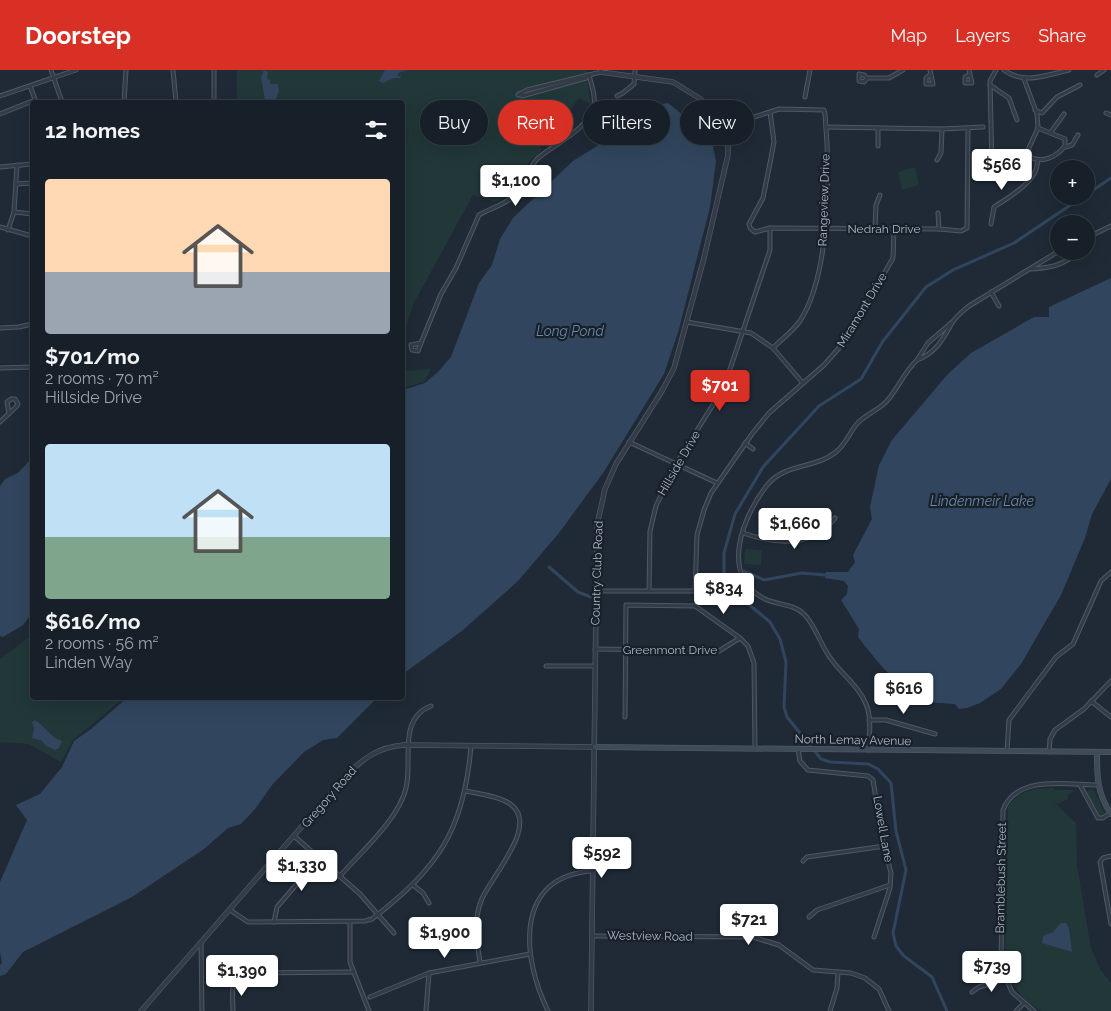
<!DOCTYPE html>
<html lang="en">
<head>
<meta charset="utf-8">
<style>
	body { margin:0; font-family:Raleway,sans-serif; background:#242d34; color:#f1f3f6; height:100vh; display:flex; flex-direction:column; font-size:19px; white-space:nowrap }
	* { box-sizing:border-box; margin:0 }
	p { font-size:16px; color:#9ea3a8 }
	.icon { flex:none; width:28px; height:28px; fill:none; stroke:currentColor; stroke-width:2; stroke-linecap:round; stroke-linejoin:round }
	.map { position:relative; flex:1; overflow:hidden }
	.details { position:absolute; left:30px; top:30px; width:375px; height:600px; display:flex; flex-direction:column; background:#172028; border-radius:5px; box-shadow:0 5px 20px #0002,0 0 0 1px #363e45 }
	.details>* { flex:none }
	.hud { position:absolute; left:420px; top:30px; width:475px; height:45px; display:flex; gap:10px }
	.buttons { position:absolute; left:1050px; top:90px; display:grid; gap:10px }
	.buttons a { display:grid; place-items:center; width:45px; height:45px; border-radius:50%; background:#172028; box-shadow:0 5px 20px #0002,0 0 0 1px #363e45; font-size:25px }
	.price { position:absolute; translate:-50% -42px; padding:0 11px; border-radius:5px; background:#fff; color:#222; font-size:16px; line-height:32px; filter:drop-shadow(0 1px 2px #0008) }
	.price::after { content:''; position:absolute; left:50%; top:30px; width:15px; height:11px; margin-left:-8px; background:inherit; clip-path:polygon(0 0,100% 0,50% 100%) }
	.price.on { background:#d93025; color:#fff }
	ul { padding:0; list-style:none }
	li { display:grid; align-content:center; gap:10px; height:265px; padding:0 15px }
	li span { display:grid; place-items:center; height:155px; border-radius:5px; color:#555 }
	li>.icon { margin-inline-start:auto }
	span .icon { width:90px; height:90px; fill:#fffc; stroke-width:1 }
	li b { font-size:21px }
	h2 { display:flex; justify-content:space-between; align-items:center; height:60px; padding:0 15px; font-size:21px }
	.pill { padding:0 18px; border-radius:22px; background:#172028; box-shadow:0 5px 20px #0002,0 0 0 1px #363e45; font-size:18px; line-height:45px }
	.pill.on { background:#d93025; color:#fff }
	header { display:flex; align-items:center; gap:30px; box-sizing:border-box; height:70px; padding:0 25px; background:#d93025; color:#fff }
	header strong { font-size:24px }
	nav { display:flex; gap:28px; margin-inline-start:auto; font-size:18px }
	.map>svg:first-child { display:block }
</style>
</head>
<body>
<header>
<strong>Doorstep</strong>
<nav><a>Map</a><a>Layers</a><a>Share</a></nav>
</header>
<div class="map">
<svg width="1111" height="941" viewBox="0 0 1111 941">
	<rect width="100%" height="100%" fill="#1f2a36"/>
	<g fill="#213738">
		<path d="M237,0H590L586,1L591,34L579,28L567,45L542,63L538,70L542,80L529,92L511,125L495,132L473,125L414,233L403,265L402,32H237Z"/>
		<path d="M915,97L919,115L902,120L898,102Z"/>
		<path d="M431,299L424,312L403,318V301Z"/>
		<path d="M745,479L762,480L761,495L744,494Z"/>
		<path d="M32,565V628H124L73,670L61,692L29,674L0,672V589Z"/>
		<path d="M1054,718V720H1075L1067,726L1068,729L1058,734L1054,732L1076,753L1077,795L1091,878L1100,899L1111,913V941H1041L1023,928L1013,914L1006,901L1005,882L1008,737C1020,719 1034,719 1054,718Z"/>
		<path d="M1089,719L1094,720L1105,743L1101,747L1086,723Z"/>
	</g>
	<g fill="#31465e">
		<path d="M264,0L268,2L267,9L270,10V14H278L279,21L275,31L266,32L265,30L261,7Z"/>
		<path d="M385,0H408L398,3V7L401,5L400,8H394L383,13L379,11Z"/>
		<path d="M668,33L711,68L716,91L710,137L679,259L664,304L603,403L559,463L518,511L463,560L403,604V320L425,313L438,302L451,287L479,213L492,195L500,169L513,148L573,91L626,58L655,35Z"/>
		<path d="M1111,208V409L1092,444L1085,468L1061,525L1021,594L1001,619L980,633L967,638L959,639L955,634C946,633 933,634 925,630C898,619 875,589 858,567L859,559L841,530L847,524L848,516L844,511L825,508L826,502H848L855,492L853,485L872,449L870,437L879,395L892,370L947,305L971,283L1034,247H1049V237Z"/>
		<path d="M32,388V543L23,555L3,567L0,566V416L5,409L18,403Z"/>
		<path d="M127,628H377L337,668L323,670L304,682L272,715L255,739L241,754L228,758L204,779L132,827L23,882L6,904L0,906V895L2,893L0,882V812L27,750L16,735L40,724L62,697L74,671L91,659Z"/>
		<path d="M35,650C46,657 50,667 62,671L59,678L55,680L46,676L42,671L32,668L34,658L32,652Z"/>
		<path d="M1061,853H1066L1069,858L1072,882L1042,873L1043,866L1053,862Z"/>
	</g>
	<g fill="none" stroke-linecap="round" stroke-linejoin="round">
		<g stroke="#31465e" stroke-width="3">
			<path d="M1086,125L1111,108"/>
			<path d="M549,497L578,522L591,527"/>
			<path d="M744,501L764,510L802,503L826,505"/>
			<path d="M947,941L932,907L904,886L896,876L893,863L906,800L896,761L891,713L878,699L868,694L830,692L821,689L787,647L784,637L786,592L780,569L770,552L734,522L724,502V483L735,444L763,397L819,336L861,309L883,271L926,217L953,200L1014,173L1084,126"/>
		</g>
		<g stroke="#4f5965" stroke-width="5">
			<g id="minor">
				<path d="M51,0L62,32"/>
				<path d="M173,0L176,32"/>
				<path d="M930,0L933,14H926V8L930,5"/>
				<path d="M969,0L972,13H965V7L969,5"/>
				<path d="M996,0L990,11L992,98L998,103H1005L1022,84L1028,80L1038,58L1037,44L1024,9"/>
				<path d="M1004,0C1024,15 1046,5 1069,0"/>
				<path d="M1097,5L1104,0"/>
				<path d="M867,8L864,5L859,4V11L864,12L867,8H889L903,0"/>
				<path d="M990,15L1009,28L1017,50"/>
				<path d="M30,16L36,32"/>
				<path d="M519,24L522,26L586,8L587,5"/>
				<path d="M518,25L527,20L601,2"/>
				<path d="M0,26L76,0"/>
				<path d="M617,26L623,23L634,14L635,0"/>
				<path d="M805,27L810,0"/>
				<path d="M124,32L126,0"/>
				<path d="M214,32V0"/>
				<path d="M1035,40L1042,43L1057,27L1080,15"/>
				<path d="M770,42L774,72L770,93L763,128L749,154L750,158L755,162L770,158L939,159L961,161L967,158L968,59"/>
				<path d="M1106,43L1111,45"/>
				<path d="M0,44L35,30"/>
				<path d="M726,56L779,39L824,40L825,44C830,100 831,203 800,251C793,261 782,269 773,278"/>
				<path d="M826,57L942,59L983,57"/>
				<path d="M878,58V76"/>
				<path d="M1051,62L1064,44"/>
				<path d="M1065,77L1072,75L1078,65"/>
				<path d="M1028,80L1030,87C1043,94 1057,86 1065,76V69L1038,58"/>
				<path d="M937,90L941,83L942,59"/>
				<path d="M0,97L32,94"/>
				<path d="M16,114L32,113"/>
				<path d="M14,142L32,144"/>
				<path d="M938,143L939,159"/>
				<path d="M991,154L994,137C1008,128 1041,109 1037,90"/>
				<path d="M0,157L32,166"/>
				<path d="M875,158L876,135L880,125"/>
				<path d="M8,160L14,142L17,95"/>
				<path d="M1086,168L1111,156"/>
				<path d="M1032,199C1050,198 1065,195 1079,181"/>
				<path d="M991,222L999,236"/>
				<path d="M687,252L751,263L773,278L802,312"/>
				<path d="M951,253L928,273L917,290C936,283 943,269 952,253C956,246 963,241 969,236L1059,181"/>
				<path d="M0,258L19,257L32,254"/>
				<path d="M421,273L418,281L412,280L411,275L421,273L441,224L456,198L479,145C489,139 501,136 510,129C524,119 526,100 538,88C556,73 588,60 594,35C596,26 591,14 589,5"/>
				<path d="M0,298L32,297"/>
				<path d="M0,352L16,337L18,334L15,329H11L7,332L9,344"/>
				<path d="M629,372L717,413"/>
				<path d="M745,373L753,379"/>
				<path d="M743,463C775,474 812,479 835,448"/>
				<path d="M596,521H695L697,465L704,440L711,423L752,364L769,343L824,295L847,269L893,188L894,160"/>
				<path d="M649,521L650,461L656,436L676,394L724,317L770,180V158"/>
				<path d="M595,579L719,581L740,568"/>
				<path d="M546,596H595"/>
				<path d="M1091,631L1111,647"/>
				<path d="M625,647L626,535L695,536L740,568L748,576L754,593L755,679"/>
				<path d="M869,650H886L935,664"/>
				<path d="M798,679L800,691L808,700L868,706L873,710L882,767L891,803L890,818L874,867"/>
				<path d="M869,680C869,665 872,648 866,634C859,616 840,603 829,586C820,573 815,555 804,544C794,534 777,535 765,529C718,506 743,445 768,414C786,393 815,399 836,382C845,375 849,364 856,355C864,345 877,341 886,332C898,319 904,302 917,290"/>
				<path d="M1007,681L1009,650L1056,587L1073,574L1101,511L1111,502"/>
				<path d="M1049,682L1050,669L1055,660L1084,639L1111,611"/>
				<path d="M1080,715L1098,748H1103L1110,743"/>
				<path d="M466,721C479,724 495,725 507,732C544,752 490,807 481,831C473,852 477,872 480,892"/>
				<path d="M294,766L360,824L394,863"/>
				<path d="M1111,786L1103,788L1100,792L1111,854"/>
				<path d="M803,791L807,787L885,776"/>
				<path d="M340,806C361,782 399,749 406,718C413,691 397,649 431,636"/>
				<path d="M413,815L423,823L429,833"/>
				<path d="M230,840L248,852L365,851L372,849C438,798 464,761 471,676"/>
				<path d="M809,847L817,840L890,815"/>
				<path d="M274,852L277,837L319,788"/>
				<path d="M350,852V892L369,941"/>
				<path d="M592,866L753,867L779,875L813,900L851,903L865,908L879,919L889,941"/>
				<path d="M201,872L202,941"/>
				<path d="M972,922L979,917L1005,909"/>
				<path d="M370,927L429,903L530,884"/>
				<path d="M233,941C233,928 229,909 243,903L353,902"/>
				<path d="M426,941L429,903"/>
				<path d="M548,941C522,888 513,806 593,801"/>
				<path d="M830,941L837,918L838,902"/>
				<path d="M1016,941L1024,933"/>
				<path d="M1034,941L1012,922L1001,896L1003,740C1017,704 1067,715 1097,715"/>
			</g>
		</g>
		<g stroke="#4f5965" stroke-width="5.5">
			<g id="tertiary">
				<path d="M141,941L345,707C362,689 378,677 404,675L595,677"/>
				<path d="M591,941L597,455L605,419L616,394L662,321L674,298L704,188L728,85V67L722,50L699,28L673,12L601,2V0"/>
			</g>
		</g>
		<g stroke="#4f5965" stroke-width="6">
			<g id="secondary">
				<path d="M595,677L1111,682"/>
				<path d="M1097,682C1097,707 1097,723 1111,744"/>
			</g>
		</g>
		<use href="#minor" stroke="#323b46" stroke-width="3"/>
		<use href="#tertiary" stroke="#323b46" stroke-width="4"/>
		<use href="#secondary" stroke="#404b59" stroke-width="4.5"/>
	</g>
	<g text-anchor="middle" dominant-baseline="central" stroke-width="4.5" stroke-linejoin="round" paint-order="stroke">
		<g font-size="12" fill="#acb6c4" stroke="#18202a">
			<text transform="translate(824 130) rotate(-88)">Rangeview Drive</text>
			<text x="884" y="159">Nedrah Drive</text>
			<text transform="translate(862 240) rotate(-59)">Miramont Drive</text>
			<text transform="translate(679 393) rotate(-60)">Hillside Drive</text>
			<text transform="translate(597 503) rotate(-88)">Country Club Road</text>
			<text x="670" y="580">Greenmont Drive</text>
			<text transform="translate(853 670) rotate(1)">North Lemay Avenue</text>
			<text transform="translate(329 727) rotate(-49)">Gregory Road</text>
			<text transform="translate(883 759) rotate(80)">Lowell Lane</text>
			<text transform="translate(1001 808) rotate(-89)">Bramblebush Street</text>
			<text transform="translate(650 866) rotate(1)">Westview Road</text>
		</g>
		<g font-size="14" font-style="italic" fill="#6b89a9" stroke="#18202a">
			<text x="570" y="261">Long Pond</text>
			<text x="982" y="431">Lindenmeir Lake</text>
		</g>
	</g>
</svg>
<div class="buttons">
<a>+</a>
<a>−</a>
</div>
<b class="price" style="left:1002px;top:121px">$566</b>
<b class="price" style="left:516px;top:137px">$1,100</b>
<b class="price on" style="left:720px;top:342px">$701</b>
<b class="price" style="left:795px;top:480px">$1,660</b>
<b class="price" style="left:724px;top:545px">$834</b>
<b class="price" style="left:904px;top:645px">$616</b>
<b class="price" style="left:602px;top:809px">$592</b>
<b class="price" style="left:302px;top:822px">$1,330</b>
<b class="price" style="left:749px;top:876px">$721</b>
<b class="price" style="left:445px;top:889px">$1,900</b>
<b class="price" style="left:992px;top:923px">$739</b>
<b class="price" style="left:242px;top:927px">$1,390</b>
<div class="hud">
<a class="pill">Buy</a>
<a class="pill on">Rent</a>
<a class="pill">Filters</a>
<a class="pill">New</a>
</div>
<section class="details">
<h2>12 homes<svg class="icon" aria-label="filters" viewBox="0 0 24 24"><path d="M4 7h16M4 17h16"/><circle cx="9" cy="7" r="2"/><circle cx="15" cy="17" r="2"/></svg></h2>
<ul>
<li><span style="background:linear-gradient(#ffd9b3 60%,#9aa5b1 0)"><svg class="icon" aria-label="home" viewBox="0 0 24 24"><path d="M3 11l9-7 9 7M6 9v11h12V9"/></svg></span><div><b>$701/mo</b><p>2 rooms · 70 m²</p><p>Hillside Drive</p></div></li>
<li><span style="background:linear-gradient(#bfe0f5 60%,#7fa58c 0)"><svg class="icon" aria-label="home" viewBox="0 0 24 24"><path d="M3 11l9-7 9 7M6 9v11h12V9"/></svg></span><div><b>$616/mo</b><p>2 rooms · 56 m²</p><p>Linden Way</p></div></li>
</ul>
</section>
</div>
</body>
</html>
